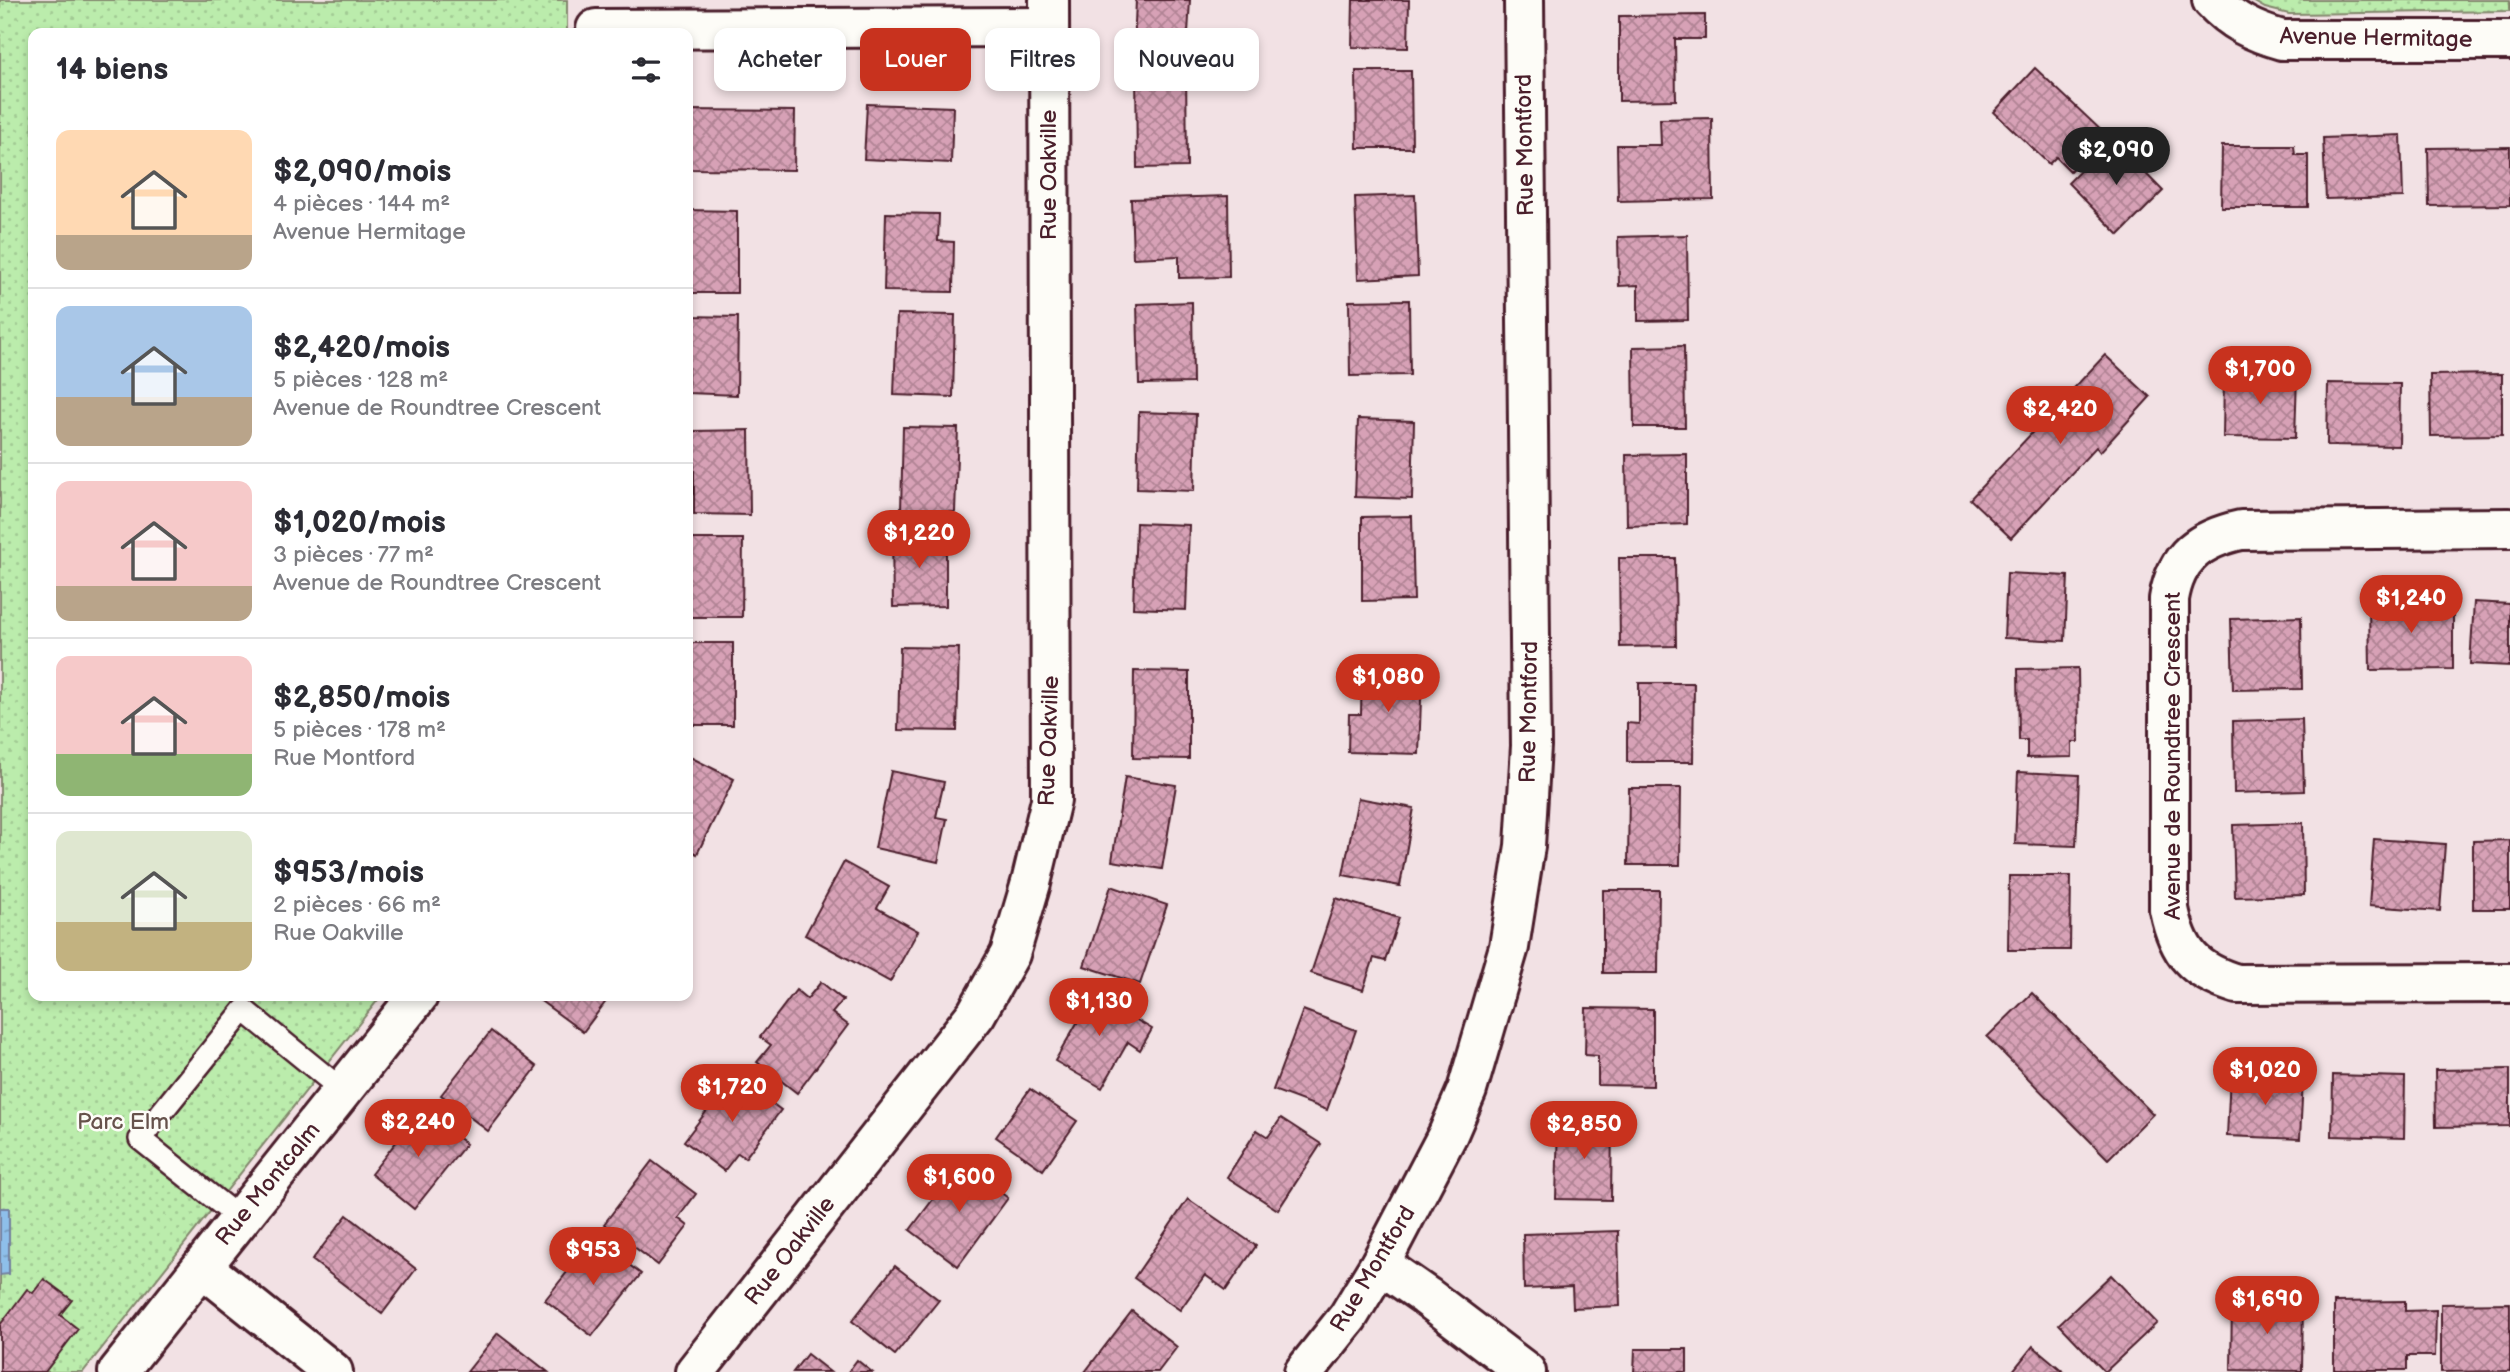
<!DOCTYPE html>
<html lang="fr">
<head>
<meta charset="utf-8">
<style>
	body { margin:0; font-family:"Balsamiq Sans",sans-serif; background:#f7f7f7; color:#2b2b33; height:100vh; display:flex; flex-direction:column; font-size:26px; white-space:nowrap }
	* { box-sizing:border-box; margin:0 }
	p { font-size:23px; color:#7c7c81 }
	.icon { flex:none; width:38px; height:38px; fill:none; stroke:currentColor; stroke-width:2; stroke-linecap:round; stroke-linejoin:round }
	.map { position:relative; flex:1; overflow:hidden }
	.details { position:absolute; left:28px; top:28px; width:665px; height:973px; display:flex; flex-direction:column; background:#fff; border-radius:14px; box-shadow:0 4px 10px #0003 }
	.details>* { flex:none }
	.top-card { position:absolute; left:714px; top:28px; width:665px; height:63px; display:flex; gap:14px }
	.price { position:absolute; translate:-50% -60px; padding:0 16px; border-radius:24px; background:#c8321e; color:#fff; font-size:23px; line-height:46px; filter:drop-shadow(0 2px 4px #0008) }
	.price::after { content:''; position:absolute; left:50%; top:42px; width:21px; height:16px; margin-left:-10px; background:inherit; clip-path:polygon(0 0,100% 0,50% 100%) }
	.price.current { background:#222; color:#fff }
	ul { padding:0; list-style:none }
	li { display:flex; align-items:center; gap:21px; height:175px; padding:0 28px }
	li+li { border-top:2px solid #e1e1e2 }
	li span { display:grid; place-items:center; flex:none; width:196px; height:140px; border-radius:14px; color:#555 }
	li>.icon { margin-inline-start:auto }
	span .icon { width:84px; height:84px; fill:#fffc; stroke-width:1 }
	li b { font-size:30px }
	h2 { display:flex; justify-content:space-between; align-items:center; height:84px; padding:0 28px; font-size:30px }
	.pill { padding:0 24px; border-radius:14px; background:#fff; box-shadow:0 4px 10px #0003; font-size:24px; line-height:63px }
	.pill.current { background:#c8321e; color:#fff }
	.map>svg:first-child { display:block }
</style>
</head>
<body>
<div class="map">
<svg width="2510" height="1372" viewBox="0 0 2510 1372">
	<defs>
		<pattern id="park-dots" width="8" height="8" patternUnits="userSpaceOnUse" patternTransform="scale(1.75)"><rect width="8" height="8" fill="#bbecac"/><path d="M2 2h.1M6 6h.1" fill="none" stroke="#a2ca94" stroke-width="1.8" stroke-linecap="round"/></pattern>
		<pattern id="water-ripples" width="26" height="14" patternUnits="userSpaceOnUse" patternTransform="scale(1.75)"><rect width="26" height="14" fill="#8ebfea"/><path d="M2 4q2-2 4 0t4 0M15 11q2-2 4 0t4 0" fill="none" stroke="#769bbe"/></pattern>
		<pattern id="building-cross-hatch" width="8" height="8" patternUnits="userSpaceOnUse" patternTransform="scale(1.75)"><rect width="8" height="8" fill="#d7a1b6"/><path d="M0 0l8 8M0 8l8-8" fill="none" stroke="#b08394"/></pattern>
	</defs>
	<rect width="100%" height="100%" fill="#f2e1e4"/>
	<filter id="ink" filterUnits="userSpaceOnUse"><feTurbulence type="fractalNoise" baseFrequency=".0143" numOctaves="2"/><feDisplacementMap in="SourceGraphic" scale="14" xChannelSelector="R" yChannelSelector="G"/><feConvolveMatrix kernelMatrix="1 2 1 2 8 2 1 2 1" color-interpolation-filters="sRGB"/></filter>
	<g filter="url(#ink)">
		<g fill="url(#park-dots)" stroke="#82866c" stroke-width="2">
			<path d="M0,0H567V33H33V996H381L83,1372H0Z"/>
			<path d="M2251,0H2510V11L2289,14L2265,8Z"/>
		</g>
		<path fill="url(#water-ripples)" stroke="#737f9e" stroke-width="2" d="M0,1208H9V1274L0,1275Z"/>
		<g fill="url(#building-cross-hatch)" stroke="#4a1f2b" stroke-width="2">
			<path d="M1136,0H1190L1187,50L1134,48Z"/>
			<path d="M1353,0H1409L1408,48L1352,47Z"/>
			<path d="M1705,15V39H1675L1676,100L1619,101V16Z"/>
			<path d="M2035,68L2105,134L2070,171L2056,157L2049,164L1994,112Z"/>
			<path d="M1136,70H1186L1187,167L1137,168Z"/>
			<path d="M1356,71H1411L1412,148H1357Z"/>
			<path d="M867,104L953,107L951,163L864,159Z"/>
			<path d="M688,110L795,111L794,170L688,169Z"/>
			<path d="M1712,118L1713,199L1618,201L1617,145H1661L1660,119Z"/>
			<path d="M2401,135L2403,197L2326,199L2323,138Z"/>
			<path d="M2112,139L2163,191L2119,235L2068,183Z"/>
			<path d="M2222,146H2294L2295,155H2308V207H2221Z"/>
			<path d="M2510,147V205L2429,206L2428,148Z"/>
			<path d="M1415,195L1418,276L1358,279L1355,197Z"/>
			<path d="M1228,196L1229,277L1179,278V256L1133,258L1131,199Z"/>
			<path d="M688,210L737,211V293H688Z"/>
			<path d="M886,213L939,214L938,241L954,242L953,292L884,291Z"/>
			<path d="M1687,235L1688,320L1638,321V285L1619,286L1618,237Z"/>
			<path d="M1409,300L1410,375L1350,376L1349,301Z"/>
			<path d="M1192,302L1193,383L1139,384L1137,304Z"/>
			<path d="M897,314L955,315L953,397L894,395Z"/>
			<path d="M688,316L738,317L737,395L688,393Z"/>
			<path d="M1684,346L1685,427H1634L1633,347Z"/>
			<path d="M2105,355L2150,397L2100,452L2096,447L2011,538L1970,499Z"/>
			<path d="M2502,374V435L2431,436L2430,375Z"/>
			<path d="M2224,375L2297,376L2295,438L2223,437Z"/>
			<path d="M2328,383L2400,384L2399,446L2327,445Z"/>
			<path d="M1139,412L1196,414L1194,491L1137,489Z"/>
			<path d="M1358,419L1414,421L1412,499L1355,497Z"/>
			<path d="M903,427L958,428L955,512L901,511Z"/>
			<path d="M749,430L750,515L694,514V431Z"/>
			<path d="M1687,454V524L1627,526L1626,455Z"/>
			<path d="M1412,516L1414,600L1362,601V517Z"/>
			<path d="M1136,523L1189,525L1186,610L1133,608Z"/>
			<path d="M946,533V606L893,607L892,534Z"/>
			<path d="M688,539H743L742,617H688Z"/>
			<path d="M1619,558H1675L1676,646L1620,647Z"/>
			<path d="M2007,573L2068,576L2065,641L2004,638Z"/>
			<path d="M2453,601V669L2370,670L2369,602Z"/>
			<path d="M2474,602L2510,604V666L2470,664Z"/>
			<path d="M2301,617L2302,689L2233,690L2231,619Z"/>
			<rect x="688" y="643" width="45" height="82"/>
			<path d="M900,647L959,648L957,731L898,730Z"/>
			<path d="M2078,668L2079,742H2072V757L2027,758V740H2019L2018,669Z"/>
			<path d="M1362,670L1422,672L1419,754L1348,752L1349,714H1361Z"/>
			<path d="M1134,671L1189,672V759L1133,758Z"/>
			<path d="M1639,683H1694L1693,762H1627V723L1639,724Z"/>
			<path d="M2302,719L2304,791L2234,793L2233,721Z"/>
			<path d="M688,756L734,779L697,854L688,849Z"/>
			<path d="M891,771L944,782L936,817L947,819L938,862L875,848Z"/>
			<path d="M2018,772L2079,775L2076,846L2015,844Z"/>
			<path d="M1125,777L1176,785L1162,869L1112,861Z"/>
			<path d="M1629,788H1681L1680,865H1628Z"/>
			<path d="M1358,798L1414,808L1400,886L1343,875Z"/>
			<path d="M2303,823L2304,895L2235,897L2233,825Z"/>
			<path d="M2374,839L2445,844L2440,911L2369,906Z"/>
			<path d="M2510,840V909H2473V841Z"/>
			<path d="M844,862L889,887L877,908L918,931L890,982L805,935Z"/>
			<path d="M2009,876H2071L2070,950H2008Z"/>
			<path d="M1111,886L1167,905L1140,984L1084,966Z"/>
			<path d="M1603,890H1659L1658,973H1603Z"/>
			<path d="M1336,898L1399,918L1385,961L1374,958L1363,990L1311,973Z"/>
			<path d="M821,982L843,1000L832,1013L848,1025L797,1093L757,1062L771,1045L760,1037L796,990L807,999Z"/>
			<path d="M1079,986L1152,1029L1140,1050L1128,1042L1102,1088L1055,1061L1081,1016L1067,1008Z"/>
			<path d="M2032,993L2153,1114L2108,1159L1987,1037Z"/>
			<path d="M540,996H610L583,1032L538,999Z"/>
			<path d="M1586,1008L1653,1009V1086L1598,1085V1056L1585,1055Z"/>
			<path d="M1303,1010L1356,1030L1327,1110L1273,1090Z"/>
			<path d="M491,1031L537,1067L488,1131L441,1095Z"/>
			<path d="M2510,1069V1126L2436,1127L2435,1070Z"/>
			<path d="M734,1075L781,1110L745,1158L738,1153L724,1171L684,1141Z"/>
			<path d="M2230,1075L2303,1079L2300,1139L2227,1136Z"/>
			<path d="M2333,1075L2405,1077L2404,1138L2332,1136Z"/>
			<path d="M1030,1089L1077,1121L1043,1170L996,1137Z"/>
			<path d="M422,1109L466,1144L414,1209L371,1174Z"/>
			<path d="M1281,1118L1321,1144L1278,1210L1227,1177L1257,1130L1268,1137Z"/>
			<path d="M1558,1122H1612L1611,1200L1556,1199Z"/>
			<path d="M652,1161L696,1194L678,1218L688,1226L658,1265L604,1224Z"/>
			<path d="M961,1162L1008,1198L958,1266L910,1230Z"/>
			<path d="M1188,1199L1256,1246L1226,1290L1205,1275L1180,1310L1134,1278Z"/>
			<path d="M347,1215L416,1269L382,1314L312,1260Z"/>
			<path d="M1618,1231L1620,1306L1573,1308L1572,1287L1524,1289L1523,1234Z"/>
			<path d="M594,1238L641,1274L592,1336L545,1300Z"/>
			<path d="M895,1266L939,1300L895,1355L852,1321Z"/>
			<path d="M2111,1275L2157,1323L2105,1372L2059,1324Z"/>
			<path d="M44,1279L72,1300L60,1315L78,1329L45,1372H0V1325L27,1289L33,1293Z"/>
			<path d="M2232,1301L2303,1302L2302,1371L2231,1370Z"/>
			<path d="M2405,1301V1311L2436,1310L2435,1356H2407V1370H2334V1302Z"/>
			<path d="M2510,1303V1371L2441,1372V1304Z"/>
			<path d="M1132,1311L1177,1347L1158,1372H1085Z"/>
			<path d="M498,1333L548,1372H467Z"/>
			<path d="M2033,1346L2064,1372H2012Z"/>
			<path d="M1635,1349H1687V1372H1634Z"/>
			<path d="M807,1354L830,1372H793Z"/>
			<path d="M857,1360L872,1372H848Z"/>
		</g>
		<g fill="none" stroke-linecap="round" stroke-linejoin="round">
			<g stroke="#4a1f2b" stroke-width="26">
				<path id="service" d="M240,1219L140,1139L244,1010L342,1090"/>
			</g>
			<g stroke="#4a1f2b" stroke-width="44">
				<g id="minor">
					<path d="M2212,0C2232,22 2254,32 2282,40H2510"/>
					<path d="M596,29L1049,27"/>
					<path d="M2510,528L2241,530C2200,539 2176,556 2169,599V909C2178,953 2194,971 2237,984L2510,983"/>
					<path d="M1380,1264L1426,1296L1526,1372"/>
					<path d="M202,1267L333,1372"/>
					<path d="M118,1372L418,996"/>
					<path d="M695,1372L976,1014L1010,954L1031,883L1051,800L1049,0"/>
					<path d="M1304,1372L1348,1317L1380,1264L1448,1134L1467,1090L1509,947L1525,846L1531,746L1524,0"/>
				</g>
			</g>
			<use href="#service" stroke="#fdfcf7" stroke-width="21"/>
			<use href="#minor" stroke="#fdfcf7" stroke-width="38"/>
		</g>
	</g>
	<g text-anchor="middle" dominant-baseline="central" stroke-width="5" stroke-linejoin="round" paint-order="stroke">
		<g font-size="23" fill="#4a1f2b" stroke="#fdfcf7">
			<text transform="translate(2376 38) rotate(1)">Avenue Hermitage</text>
			<text transform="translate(1525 145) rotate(-91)">Rue Montford</text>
			<text transform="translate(1049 175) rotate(-90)">Rue Oakville</text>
			<text transform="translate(1529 712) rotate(-89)">Rue Montford</text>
			<text transform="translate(1049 741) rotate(-88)">Rue Oakville</text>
			<text transform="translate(2173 756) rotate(-90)">Avenue de Roundtree Crescent</text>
			<text transform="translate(268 1184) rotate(-51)">Rue Montcalm</text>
			<text transform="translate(790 1251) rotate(-52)">Rue Oakville</text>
			<text transform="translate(1373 1269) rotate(-59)">Rue Montford</text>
		</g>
		<g font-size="23" fill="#66524b" stroke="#fdfcf7">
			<text x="123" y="1122">Parc Elm</text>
		</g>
	</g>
</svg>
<b class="price current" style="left:2116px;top:187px">$2,090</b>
<b class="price" style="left:2260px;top:406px">$1,700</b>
<b class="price" style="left:2060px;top:446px">$2,420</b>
<b class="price" style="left:919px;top:570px">$1,220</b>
<b class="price" style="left:2411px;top:635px">$1,240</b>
<b class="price" style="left:1388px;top:714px">$1,080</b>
<b class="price" style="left:1099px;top:1038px">$1,130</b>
<b class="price" style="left:2265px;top:1107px">$1,020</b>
<b class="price" style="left:732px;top:1124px">$1,720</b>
<b class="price" style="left:418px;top:1159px">$2,240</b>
<b class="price" style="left:1584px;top:1161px">$2,850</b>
<b class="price" style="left:959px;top:1214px">$1,600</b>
<b class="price" style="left:593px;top:1287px">$953</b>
<b class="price" style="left:2267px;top:1336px">$1,690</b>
<div class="top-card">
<a class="pill">Acheter</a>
<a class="pill current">Louer</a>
<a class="pill">Filtres</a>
<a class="pill">Nouveau</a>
</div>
<section class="details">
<h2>14 biens<svg class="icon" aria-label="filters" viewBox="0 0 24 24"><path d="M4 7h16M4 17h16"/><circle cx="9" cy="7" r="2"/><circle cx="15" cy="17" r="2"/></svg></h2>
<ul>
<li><span style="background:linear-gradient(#ffd9b3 75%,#b9a48a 0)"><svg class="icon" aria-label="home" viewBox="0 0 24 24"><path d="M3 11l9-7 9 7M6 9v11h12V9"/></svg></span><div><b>$2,090/mois</b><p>4 pièces · 144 m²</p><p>Avenue Hermitage</p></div></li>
<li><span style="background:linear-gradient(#a9c7e8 65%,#b9a48a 0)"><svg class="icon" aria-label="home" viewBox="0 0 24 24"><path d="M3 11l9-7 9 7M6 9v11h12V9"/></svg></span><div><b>$2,420/mois</b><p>5 pièces · 128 m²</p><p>Avenue de Roundtree Crescent</p></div></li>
<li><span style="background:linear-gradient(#f6c9c9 75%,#b9a48a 0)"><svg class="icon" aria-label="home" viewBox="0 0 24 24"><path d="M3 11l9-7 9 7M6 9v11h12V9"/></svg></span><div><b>$1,020/mois</b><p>3 pièces · 77 m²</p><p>Avenue de Roundtree Crescent</p></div></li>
<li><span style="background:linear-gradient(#f6c9c9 70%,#8fb573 0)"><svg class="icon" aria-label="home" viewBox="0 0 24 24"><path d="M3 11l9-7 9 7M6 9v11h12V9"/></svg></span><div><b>$2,850/mois</b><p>5 pièces · 178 m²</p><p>Rue Montford</p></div></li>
<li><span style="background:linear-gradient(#dfe7d0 65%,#c2b280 0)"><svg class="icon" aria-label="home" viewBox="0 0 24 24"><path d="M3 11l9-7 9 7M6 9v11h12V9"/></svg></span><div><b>$953/mois</b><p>2 pièces · 66 m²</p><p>Rue Oakville</p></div></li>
</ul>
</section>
</div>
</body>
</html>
